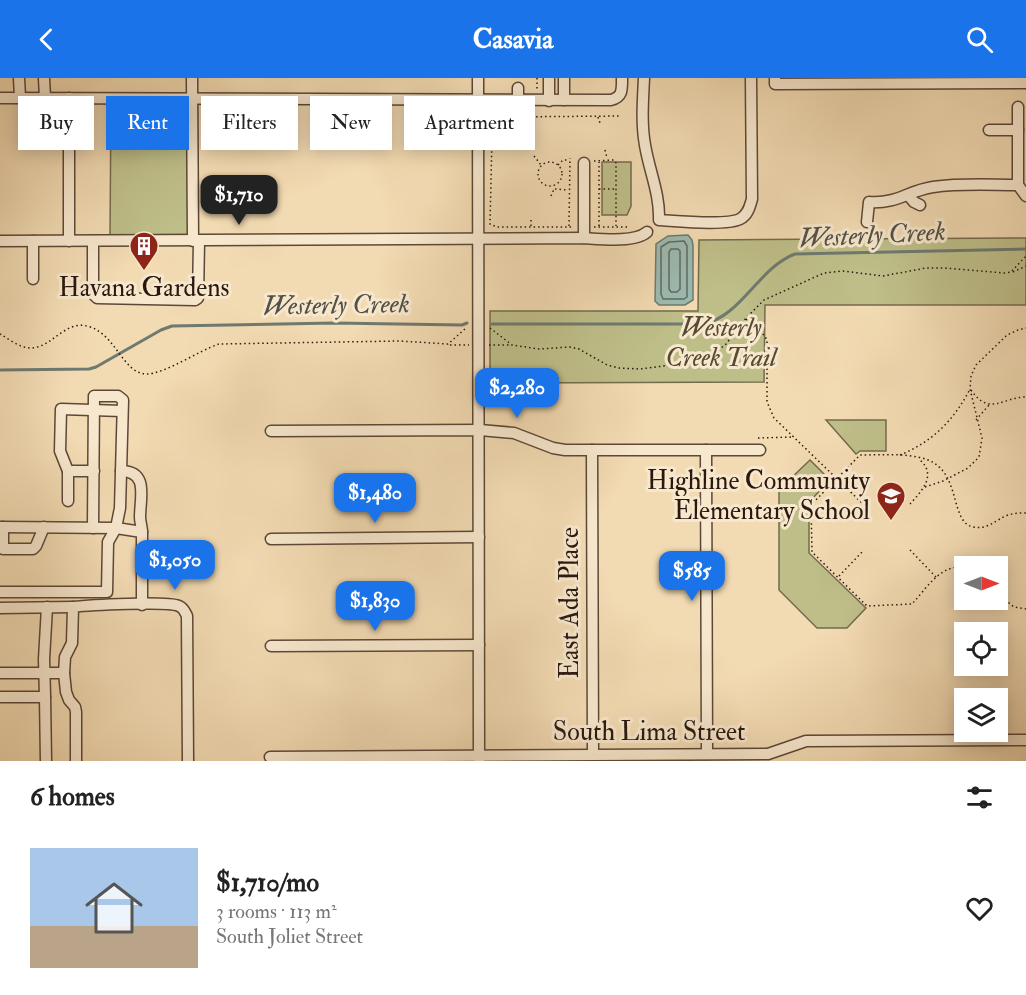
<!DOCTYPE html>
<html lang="en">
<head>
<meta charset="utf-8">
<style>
	body { margin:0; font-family:"IM FELL Double Pica",serif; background:#f6f6f6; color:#222; height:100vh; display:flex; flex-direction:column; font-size:22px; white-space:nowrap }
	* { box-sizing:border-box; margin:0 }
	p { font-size:20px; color:#767676 }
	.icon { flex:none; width:33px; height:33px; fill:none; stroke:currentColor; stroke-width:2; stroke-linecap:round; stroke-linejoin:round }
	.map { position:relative; height:683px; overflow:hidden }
	.panel { display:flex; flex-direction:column; background:#fff; flex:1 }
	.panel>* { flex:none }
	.hud { position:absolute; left:18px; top:18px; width:600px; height:54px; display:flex; gap:12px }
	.needle { width:39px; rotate:90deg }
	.fabs { position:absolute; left:954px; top:478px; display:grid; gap:12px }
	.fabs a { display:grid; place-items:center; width:54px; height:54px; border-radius:0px; background:#fff; box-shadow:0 3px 15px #0003; font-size:30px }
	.price { position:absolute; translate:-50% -51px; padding:0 14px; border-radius:12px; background:#1a73e8; color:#fff; font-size:20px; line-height:39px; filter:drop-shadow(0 2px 3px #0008) }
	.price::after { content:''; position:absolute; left:50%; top:36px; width:18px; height:14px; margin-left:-9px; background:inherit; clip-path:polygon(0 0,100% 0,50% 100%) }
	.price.selected { background:#222; color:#fff }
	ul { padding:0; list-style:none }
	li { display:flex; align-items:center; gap:18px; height:150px; padding:0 30px }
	li span { display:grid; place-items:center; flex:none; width:168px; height:120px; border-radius:0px; color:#555 }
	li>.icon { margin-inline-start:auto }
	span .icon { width:72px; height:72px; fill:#fffc; stroke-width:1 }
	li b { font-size:26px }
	h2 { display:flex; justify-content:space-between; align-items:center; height:72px; padding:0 30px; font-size:26px }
	.tag { padding:0 21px; border-radius:0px; background:#fff; box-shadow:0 3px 15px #0003; font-size:21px; line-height:54px }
	.tag.selected { background:#1a73e8; color:#fff }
	header { display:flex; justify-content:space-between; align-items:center; height:78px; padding:0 30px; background:#1a73e8; color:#fff; font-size:27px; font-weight:700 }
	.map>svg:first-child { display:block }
</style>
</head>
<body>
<header><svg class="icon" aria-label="back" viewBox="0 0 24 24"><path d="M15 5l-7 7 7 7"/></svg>Casavia<svg class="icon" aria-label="search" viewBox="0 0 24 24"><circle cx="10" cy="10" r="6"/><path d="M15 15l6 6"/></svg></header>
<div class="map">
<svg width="1026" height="683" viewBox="0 0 1026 683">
	<rect width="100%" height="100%" fill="#f2dab2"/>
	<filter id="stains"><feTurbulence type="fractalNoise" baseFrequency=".00333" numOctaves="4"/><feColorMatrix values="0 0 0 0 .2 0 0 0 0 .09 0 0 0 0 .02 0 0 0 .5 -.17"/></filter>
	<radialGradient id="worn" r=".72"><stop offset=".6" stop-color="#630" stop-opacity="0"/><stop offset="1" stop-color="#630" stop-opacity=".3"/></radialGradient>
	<g fill="#bebe89" stroke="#746b4c" stroke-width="1.5">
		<path d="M111,25H188L189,157H110Z"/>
		<path d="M602,84H631V128L627,137H602Z"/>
		<path d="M1026,160V227H765L764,304L490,305V233H698L699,162Z"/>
		<path d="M826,342H886V373H860L856,376Z"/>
		<path d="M810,382L830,402L809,424V475L866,530L847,550H817L779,512V403H788Z"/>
	</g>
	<path fill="#9bbab0" stroke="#6e7970" stroke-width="1.5" d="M688,157L692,162L693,167V222L685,227H659L655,223L656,166L668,158Z"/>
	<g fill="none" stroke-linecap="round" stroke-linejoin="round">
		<g stroke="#626960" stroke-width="1.5">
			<path d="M684,163L687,168V219L684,221H663L661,216V169L669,164Z"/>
			<path d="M671,171H678L680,173V211L677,214H671L669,211V174Z"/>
		</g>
		<g stroke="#6e7970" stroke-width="3">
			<path d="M492,246H703C741,239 759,189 795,176L1026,171"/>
			<path d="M0,292L89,291L96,289L161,252L172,248L334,245L462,247L467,245"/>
		</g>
		<g stroke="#5c4838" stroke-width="13">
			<g id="minor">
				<path d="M19,0L20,20"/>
				<path d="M44,0L45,20"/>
				<path d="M192,0L193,163"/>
				<path d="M478,0L479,683"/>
				<path d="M549,0V23"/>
				<path d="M644,0C643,22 641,45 645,67C649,92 660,116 659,142C677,143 726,148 740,141C748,137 750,128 752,121L751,0"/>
				<path d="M775,0V6L1026,5"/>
				<path d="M518,10V23"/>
				<path d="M0,20L611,22C623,19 622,11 622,0"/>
				<path d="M69,20V163"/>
				<path d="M564,22V0"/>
				<path d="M1018,29V107L1026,118"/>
				<path d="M989,52H1018"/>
				<path d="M908,117L914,124L920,127"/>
				<path d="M867,144L869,124C898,126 907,113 933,109C961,105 990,107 1018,107"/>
				<path d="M584,160V85"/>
				<path d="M0,163L584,160C600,161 635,165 647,154"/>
				<path d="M33,163V201"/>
				<path d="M93,163V216L97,220L195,222L198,220L199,163"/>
				<path d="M271,353L480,352L514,355L553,370L565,372H760"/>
				<path d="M592,372L593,677"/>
				<path d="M706,372L707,676"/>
				<path d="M68,393L60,373L61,331L122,333"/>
				<path d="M121,393C149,393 140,420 140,439C140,444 142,449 142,454"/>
				<path d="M68,423V393H94"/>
				<path d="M0,449L116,450L142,454V527"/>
				<path d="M3,449V471H33L36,468L44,449"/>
				<path d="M271,461L479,459"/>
				<path d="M0,514H107L108,464L116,450L120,430L123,322L118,318H94L93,450"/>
				<path d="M0,530L73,529"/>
				<path d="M271,568L479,567"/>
				<path d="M0,595H64"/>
				<path d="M0,619H45L46,683"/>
				<path d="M45,619L44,581L47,529"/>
				<path d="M270,679L768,676L806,663L1026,662"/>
				<path d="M76,683V634L75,629L69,622L66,614L64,595L65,579L72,565L73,529C89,527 167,523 179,528C184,530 185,534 187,538L188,683"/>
			</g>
		</g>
		<g stroke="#2a180f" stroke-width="1.5" stroke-dasharray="1.5 3" stroke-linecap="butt">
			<path d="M537,0V11"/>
			<path d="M489,32L498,39L621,38"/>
			<path d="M598,39L600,45"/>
			<path d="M489,42L492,61L490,146L497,149H574"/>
			<path d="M605,72L607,80"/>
			<path d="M534,78L541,87"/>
			<path d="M594,83L614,82L616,85V148"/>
			<circle cx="550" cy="96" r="12"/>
			<path d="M558,87L563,82H568"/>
			<path d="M555,111L568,112"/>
			<path d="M599,111H615"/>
			<path d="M551,118L554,111"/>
			<path d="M531,142V148"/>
			<path d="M569,148L570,80"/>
			<path d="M599,148V84"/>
			<path d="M594,149H629"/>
			<path d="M1013,194L1026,188"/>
			<path d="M746,241L765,258L767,263V324L774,340L863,426"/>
			<path d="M490,250L512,267L539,271L570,269L579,271L607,287L619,290L640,291L695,284L709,280L726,266L746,240L764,222L824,195L843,193L883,198L926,190H945L1005,195L1011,194L1026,178"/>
			<path d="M0,256C7,260 16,267 24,269C49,276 62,242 87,248C116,255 122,295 146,296C165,296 198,273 219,266L400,263L448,266L466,250"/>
			<path d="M450,267H469"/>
			<path d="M489,267H511"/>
			<path d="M971,312C990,339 1002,319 1026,319"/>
			<path d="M976,342L989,327"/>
			<path d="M758,360L794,359"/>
			<path d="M900,377C932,364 953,343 969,313"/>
			<path d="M925,409L943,403L968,390L979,379L982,360L970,311L971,298L976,287L1007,257L1018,252L1026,250"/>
			<path d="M910,426C922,413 937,397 920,382"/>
			<path d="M910,472L936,499"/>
			<path d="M964,490C941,485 926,511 912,526L867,528L812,474L811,427L860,377C881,377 917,374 934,385C960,401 951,444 973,449C988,452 995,442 1008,437C1014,435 1020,435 1026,435"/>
			<path d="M839,498L864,472"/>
			<path d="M998,516L1014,529L1026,531"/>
		</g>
		<use href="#minor" stroke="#f7e7cd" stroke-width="10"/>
	</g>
	<defs>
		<g id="building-pin" transform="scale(1.5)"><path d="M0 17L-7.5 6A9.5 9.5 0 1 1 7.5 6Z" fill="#8f2418" stroke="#f7e7cd"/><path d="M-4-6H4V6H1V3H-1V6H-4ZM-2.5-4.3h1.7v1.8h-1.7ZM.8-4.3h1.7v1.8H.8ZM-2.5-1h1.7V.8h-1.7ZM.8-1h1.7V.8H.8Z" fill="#fff"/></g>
		<g id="school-pin" transform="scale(1.5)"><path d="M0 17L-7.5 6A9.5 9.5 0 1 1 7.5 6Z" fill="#8f2418" stroke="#f7e7cd"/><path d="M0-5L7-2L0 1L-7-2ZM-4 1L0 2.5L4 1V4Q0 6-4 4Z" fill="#fff"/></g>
	</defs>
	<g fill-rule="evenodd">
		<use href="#building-pin" x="144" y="168"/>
		<use href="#school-pin" x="891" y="418"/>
	</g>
	<g text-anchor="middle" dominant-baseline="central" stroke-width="6" stroke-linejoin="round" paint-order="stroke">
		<g font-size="26" fill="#2a180f" stroke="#f7e7cd">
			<text x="144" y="210">Havana Gardens</text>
			<text x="870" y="403" text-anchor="end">Highline Community<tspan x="870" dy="30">Elementary School</tspan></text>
		</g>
		<g font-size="26" font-style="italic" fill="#564a34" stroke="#f7e7cd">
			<text x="721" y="250">Westerly<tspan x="721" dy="30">Creek Trail</tspan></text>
		</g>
		<g font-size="26" fill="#2a180f" stroke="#f7e7cd">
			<text transform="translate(570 525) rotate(-90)">East Ada Place</text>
			<text x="649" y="654">South Lima Street</text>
		</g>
		<g font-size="27" font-style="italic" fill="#525147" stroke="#f7e7cd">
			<text transform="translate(872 157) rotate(-3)">Westerly Creek</text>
			<text transform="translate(336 227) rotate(-1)">Westerly Creek</text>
		</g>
	</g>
	<rect width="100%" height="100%" filter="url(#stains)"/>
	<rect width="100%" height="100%" fill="url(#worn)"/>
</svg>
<div class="fabs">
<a><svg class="needle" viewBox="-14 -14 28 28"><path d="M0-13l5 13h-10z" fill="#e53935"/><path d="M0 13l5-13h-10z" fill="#767676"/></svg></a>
<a><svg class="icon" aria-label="locate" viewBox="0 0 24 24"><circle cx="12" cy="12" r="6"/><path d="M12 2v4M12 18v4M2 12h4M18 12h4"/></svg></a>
<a><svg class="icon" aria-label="layers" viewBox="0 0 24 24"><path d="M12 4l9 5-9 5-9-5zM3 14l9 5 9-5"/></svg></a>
</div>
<b class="price selected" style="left:239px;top:148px">$1,710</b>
<b class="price" style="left:517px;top:341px">$2,280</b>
<b class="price" style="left:375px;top:446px">$1,480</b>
<b class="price" style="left:175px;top:513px">$1,050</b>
<b class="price" style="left:692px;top:524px">$585</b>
<b class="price" style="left:375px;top:554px">$1,830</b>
<div class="hud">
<a class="tag">Buy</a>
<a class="tag selected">Rent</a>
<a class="tag">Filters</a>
<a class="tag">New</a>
<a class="tag">Apartment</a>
</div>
</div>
<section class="panel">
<h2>6 homes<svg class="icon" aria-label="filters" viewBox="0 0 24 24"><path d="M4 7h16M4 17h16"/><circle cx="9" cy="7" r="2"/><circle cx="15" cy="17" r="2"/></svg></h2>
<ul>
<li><span style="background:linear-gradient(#a9c7e8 65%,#b9a48a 0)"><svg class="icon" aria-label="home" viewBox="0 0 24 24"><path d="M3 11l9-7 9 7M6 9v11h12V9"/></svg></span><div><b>$1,710/mo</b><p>3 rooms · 113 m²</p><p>South Joliet Street</p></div><svg class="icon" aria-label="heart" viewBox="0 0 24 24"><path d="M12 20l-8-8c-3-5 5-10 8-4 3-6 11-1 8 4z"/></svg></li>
</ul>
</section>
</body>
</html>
